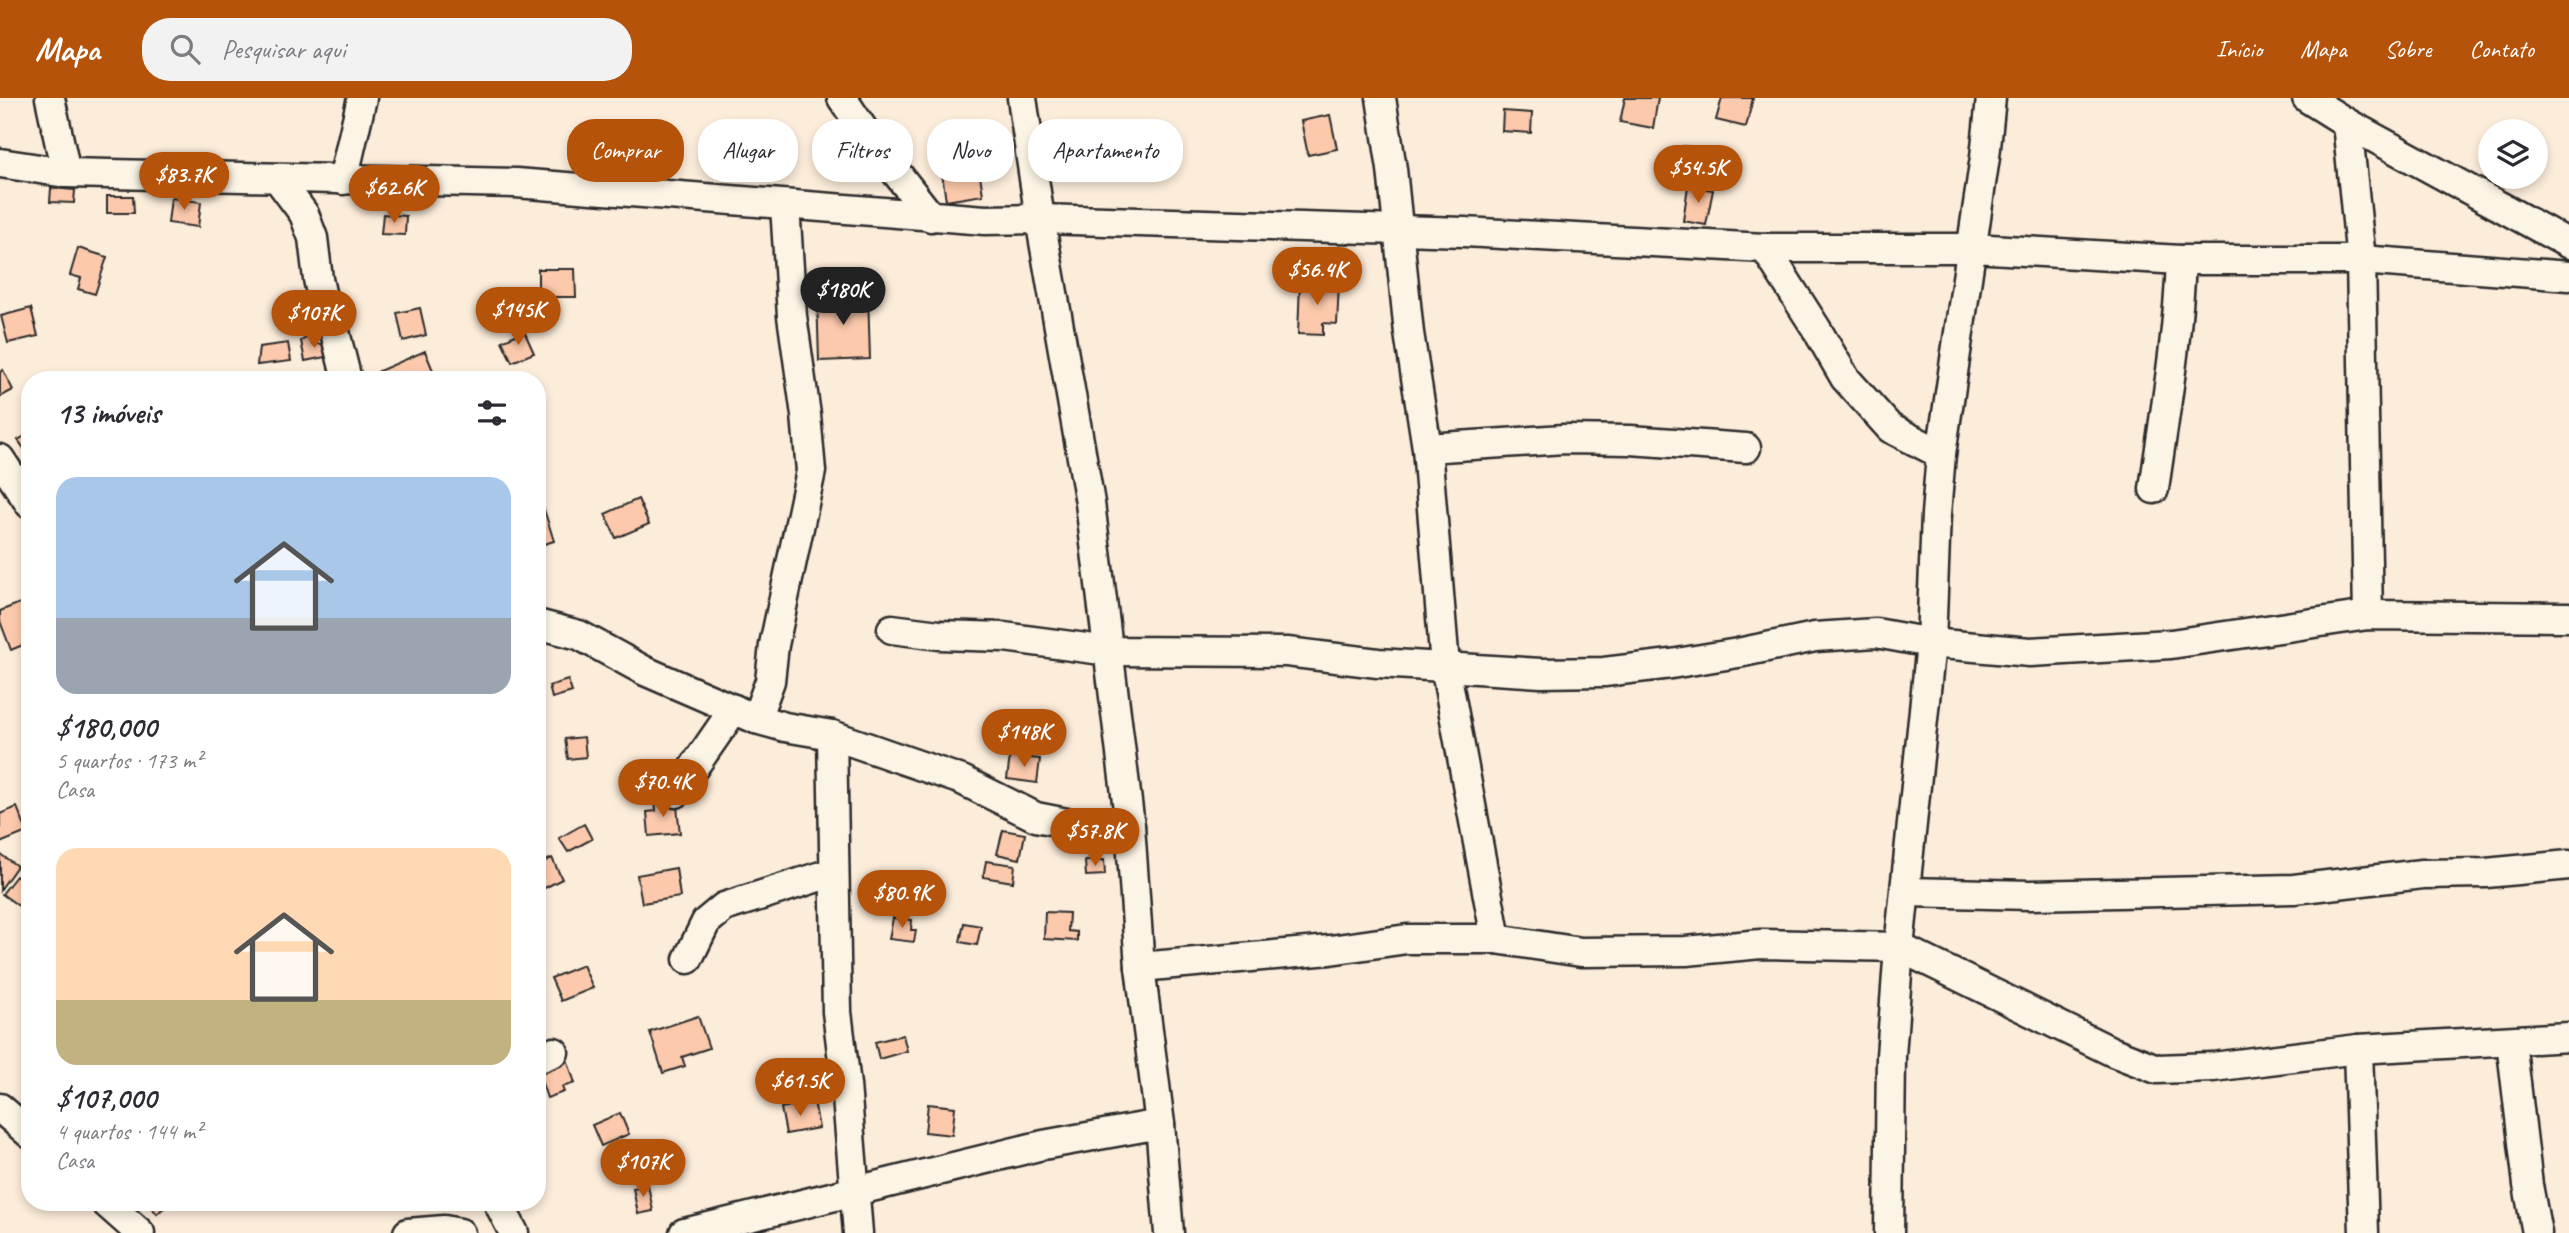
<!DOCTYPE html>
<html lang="pt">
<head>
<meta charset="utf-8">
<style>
	body { margin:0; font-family:Caveat,sans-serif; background:#f2f2f3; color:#2b2b33; height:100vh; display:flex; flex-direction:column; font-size:26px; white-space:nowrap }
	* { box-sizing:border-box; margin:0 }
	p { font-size:23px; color:#7c7c81 }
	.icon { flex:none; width:38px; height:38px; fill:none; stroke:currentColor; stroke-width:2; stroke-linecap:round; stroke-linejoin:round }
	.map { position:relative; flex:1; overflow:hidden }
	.panel { position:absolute; left:21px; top:273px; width:525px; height:840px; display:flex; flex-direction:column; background:#fff; border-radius:28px; box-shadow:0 4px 10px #0003 }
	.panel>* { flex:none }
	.hud { position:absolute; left:567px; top:21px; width:665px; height:63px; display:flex; gap:14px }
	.tools { position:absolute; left:2478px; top:21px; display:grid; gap:14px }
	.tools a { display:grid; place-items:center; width:70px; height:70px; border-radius:50%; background:#fff; box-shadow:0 4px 10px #0003; font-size:35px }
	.price { position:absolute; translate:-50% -60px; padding:0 16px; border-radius:24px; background:#b45309; color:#fff; font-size:23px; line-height:46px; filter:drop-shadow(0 2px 4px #0008) }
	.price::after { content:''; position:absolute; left:50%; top:42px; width:21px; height:16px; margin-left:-10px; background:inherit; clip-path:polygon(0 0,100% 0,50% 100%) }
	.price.selected { background:#222; color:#fff }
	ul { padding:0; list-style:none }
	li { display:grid; align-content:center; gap:14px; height:371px; padding:0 35px }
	li span { display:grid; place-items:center; height:217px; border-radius:21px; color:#555 }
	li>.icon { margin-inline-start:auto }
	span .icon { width:126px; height:126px; fill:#fffc; stroke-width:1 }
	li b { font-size:30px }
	h2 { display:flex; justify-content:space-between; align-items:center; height:84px; padding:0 35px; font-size:30px }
	.chip { padding:0 24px; border-radius:28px; background:#fff; box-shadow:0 4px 10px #0003; font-size:24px; line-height:63px }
	.chip.selected { background:#b45309; color:#fff }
	header { display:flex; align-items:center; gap:42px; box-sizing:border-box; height:98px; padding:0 35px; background:#b45309; color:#fff }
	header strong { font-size:33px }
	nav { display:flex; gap:38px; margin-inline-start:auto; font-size:24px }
	.search { width:490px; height:63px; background:#f2f2f3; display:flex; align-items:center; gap:18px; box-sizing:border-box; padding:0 24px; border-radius:28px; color:#7c7c81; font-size:26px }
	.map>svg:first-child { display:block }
</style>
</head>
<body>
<header>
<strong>Mapa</strong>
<div class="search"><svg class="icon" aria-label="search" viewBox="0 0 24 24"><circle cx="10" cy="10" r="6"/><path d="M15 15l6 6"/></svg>Pesquisar aqui</div>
<nav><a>Início</a><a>Mapa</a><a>Sobre</a><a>Contato</a></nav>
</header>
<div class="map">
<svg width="2569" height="1135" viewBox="0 0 2569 1135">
	<rect width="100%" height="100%" fill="#fcecda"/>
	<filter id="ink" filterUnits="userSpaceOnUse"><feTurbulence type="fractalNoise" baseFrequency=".0143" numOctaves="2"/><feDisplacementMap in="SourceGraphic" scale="14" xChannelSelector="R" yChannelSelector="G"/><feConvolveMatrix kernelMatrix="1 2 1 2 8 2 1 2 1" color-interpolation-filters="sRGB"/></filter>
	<g filter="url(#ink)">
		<g fill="#fcc9ac" stroke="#2b2b2b" stroke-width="2">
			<path d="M1625,0H1658L1653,30L1620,24Z"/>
			<path d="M1722,0H1753L1746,29L1716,22Z"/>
			<path d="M1503,13L1532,15L1531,35L1502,33Z"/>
			<path d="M1330,17L1337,51L1308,57L1301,23Z"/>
			<path d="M1683,48L1715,52L1712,75L1680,71Z"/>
			<path d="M977,57L983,97L946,103L940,62Z"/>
			<path d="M1688,88L1713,92L1706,127L1683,123Z"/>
			<path d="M51,90L75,92L74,105L50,104Z"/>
			<path d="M107,98H133L134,115H107Z"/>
			<path d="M171,100L201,104L198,129L168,125Z"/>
			<path d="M383,116L406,118L405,137L381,136Z"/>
			<path d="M78,150L107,159L95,196L78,191L81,180L70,177Z"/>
			<path d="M538,171H575L576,199H538Z"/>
			<path d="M1300,184L1339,186L1337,226L1323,225V237L1298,236Z"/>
			<path d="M868,195L870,261L819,263L817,196Z"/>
			<path d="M31,210L38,238L8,245L1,218Z"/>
			<path d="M420,210L426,237L403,243L397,215Z"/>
			<path d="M524,233L534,255L512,264L502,243Z"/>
			<path d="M308,239L313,247L327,245L330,258L305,263L301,243Z"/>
			<path d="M288,245L291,263L257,267L259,249Z"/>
			<path d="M425,253L434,275L417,282H383L379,273Z"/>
			<path d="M3,272L13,292L0,299V274Z"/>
			<path d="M30,335V359L18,342Z"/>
			<path d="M638,401L649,426L616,440L605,416Z"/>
			<path d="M541,402L554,443L541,447L543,454L537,456V403Z"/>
			<path d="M30,501V544L11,552L0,523V513Z"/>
			<path d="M568,582L572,594L552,600L549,588Z"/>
			<path d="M584,639L586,659L568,661L565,641Z"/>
			<path d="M1010,658L1040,661L1037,685L1007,681Z"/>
			<path d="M671,701L672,709H677L680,735L649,738L647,714L656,713L655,702Z"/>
			<path d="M17,709L27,734L0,745V716Z"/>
			<path d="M584,726L592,741L568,754L559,740Z"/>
			<path d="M1003,732L1025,736L1020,761L997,756Z"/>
			<path d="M0,756L17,768L0,792Z"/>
			<path d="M552,760L562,781L537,794V767Z"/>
			<path d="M1104,762L1105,777L1086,778L1085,763Z"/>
			<path d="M986,763L1015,767L1013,784L983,779Z"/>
			<path d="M676,770L680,799L642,805L637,777Z"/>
			<path d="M16,778L30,788V816L2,796Z"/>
			<path d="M1045,814L1069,815L1068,833L1077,834V843L1044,841Z"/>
			<path d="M893,820L912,822L911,832H916L914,844L889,841Z"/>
			<path d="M964,825L981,828L977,847L960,844Z"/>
			<path d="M583,867L593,890L561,903L551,880Z"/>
			<path d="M698,918L709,950L682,959L685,968L663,975L650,934Z"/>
			<path d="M903,937L907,953L879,961L875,944Z"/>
			<path d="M566,958L575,985L562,989L564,994L547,1000L542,985L537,987V968Z"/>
			<path d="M814,1003L819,1030L786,1036L781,1010Z"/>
			<path d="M928,1006L955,1009L952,1037L925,1034Z"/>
			<path d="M620,1015L629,1036L601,1048L592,1027Z"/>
			<path d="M648,1087L653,1113L638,1116L633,1090Z"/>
			<path d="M147,1104H170L157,1116Z"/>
		</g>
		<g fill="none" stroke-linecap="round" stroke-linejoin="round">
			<g stroke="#2b2b2b" stroke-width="33">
				<g id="minor">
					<path d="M50,0L66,75"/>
					<path d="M842,0L867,37L931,119"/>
					<path d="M1022,0L1040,121L1090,405L1130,728L1140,869L1160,1026L1169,1135"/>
					<path d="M1381,0L1392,71L1409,235L1427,350L1445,568L1496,841"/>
					<path d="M2307,0L2347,25L2569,146"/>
					<path d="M2347,25L2361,162L2368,517"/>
					<path d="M0,65L66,75L516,85L985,122L1040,121L1464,134L1765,150H1972L2181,162H2361L2569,178"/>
					<path d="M278,81L304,116L313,140L318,181L323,204L332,222L347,282"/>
					<path d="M343,82L362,0"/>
					<path d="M1765,150L1816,230L1845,280L1890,330L1941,356"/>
					<path d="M1427,350L1564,341L1630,342L1746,350"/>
					<path d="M0,361L30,406"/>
					<path d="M2154,391C2165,314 2178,239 2181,162"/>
					<path d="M537,526L579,537L645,573L756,621L785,629L832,637L901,661L962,682L1036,719L1082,728H1130"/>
					<path d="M892,531L939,537L1004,539L1109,553L1287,554L1378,565L1541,575L1604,574L1671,566L1738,555L1815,539L1876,535L1931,545L2030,554L2171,546L2368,517L2569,519"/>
					<path d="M756,621L770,583L774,547L811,373L806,317L792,218L785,107"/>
					<path d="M832,637L837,914L846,987L858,1135"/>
					<path d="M676,695L734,611"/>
					<path d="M1907,794L2030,797L2294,791L2422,776L2486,775L2569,767"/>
					<path d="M688,861L706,824L724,809L834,774"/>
					<path d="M1140,869L1330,852L1407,841H1496L1581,854L1686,853L1761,846L1899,849L2113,954L2157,971L2213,969L2358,951L2569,939"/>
					<path d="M2511,943L2528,1087L2537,1135"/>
					<path d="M2358,951L2364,1135"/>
					<path d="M537,961L554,954"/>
					<path d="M0,1010L30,1036"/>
					<path d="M105,1104L140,1135"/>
					<path d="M498,1104L514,1135"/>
					<path d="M408,1135L444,1132L460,1135"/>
					<path d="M684,1135L1043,1047L1160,1026"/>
					<path d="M1889,1135L1891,958L1899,849L1931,545L1936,416L1941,356L1985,59L1991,0"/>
				</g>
			</g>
			<use href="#minor" stroke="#fcf5e5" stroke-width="28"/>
		</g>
	</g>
</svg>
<div class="tools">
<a><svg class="icon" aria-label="layers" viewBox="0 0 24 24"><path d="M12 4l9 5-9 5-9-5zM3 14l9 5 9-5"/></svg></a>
</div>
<b class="price" style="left:1698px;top:107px">$54.5K</b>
<b class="price" style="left:184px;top:114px">$83.7K</b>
<b class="price" style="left:394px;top:127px">$62.6K</b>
<b class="price" style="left:1317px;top:209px">$56.4K</b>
<b class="price selected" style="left:843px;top:229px">$180K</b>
<b class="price" style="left:518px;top:249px">$145K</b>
<b class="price" style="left:314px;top:252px">$107K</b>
<b class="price" style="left:1024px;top:671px">$148K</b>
<b class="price" style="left:663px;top:721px">$70.4K</b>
<b class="price" style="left:1095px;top:770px">$57.8K</b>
<b class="price" style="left:902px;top:832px">$80.9K</b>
<b class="price" style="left:800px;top:1020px">$61.5K</b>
<b class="price" style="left:643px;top:1101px">$107K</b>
<div class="hud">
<a class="chip selected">Comprar</a>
<a class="chip">Alugar</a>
<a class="chip">Filtros</a>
<a class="chip">Novo</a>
<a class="chip">Apartamento</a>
</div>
<section class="panel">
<h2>13 imóveis<svg class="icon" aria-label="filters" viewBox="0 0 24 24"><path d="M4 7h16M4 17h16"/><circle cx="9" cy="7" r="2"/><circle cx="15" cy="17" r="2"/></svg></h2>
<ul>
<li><span style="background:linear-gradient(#a9c7e8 65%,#9aa5b1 0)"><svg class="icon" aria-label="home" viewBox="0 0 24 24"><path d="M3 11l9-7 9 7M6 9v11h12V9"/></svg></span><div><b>$180,000</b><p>5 quartos · 173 m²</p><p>Casa</p></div></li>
<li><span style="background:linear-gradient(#ffd9b3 70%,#c2b280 0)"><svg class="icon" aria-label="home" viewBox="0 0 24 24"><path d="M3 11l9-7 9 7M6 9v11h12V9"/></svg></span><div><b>$107,000</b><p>4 quartos · 144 m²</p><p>Casa</p></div></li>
</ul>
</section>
</div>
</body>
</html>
